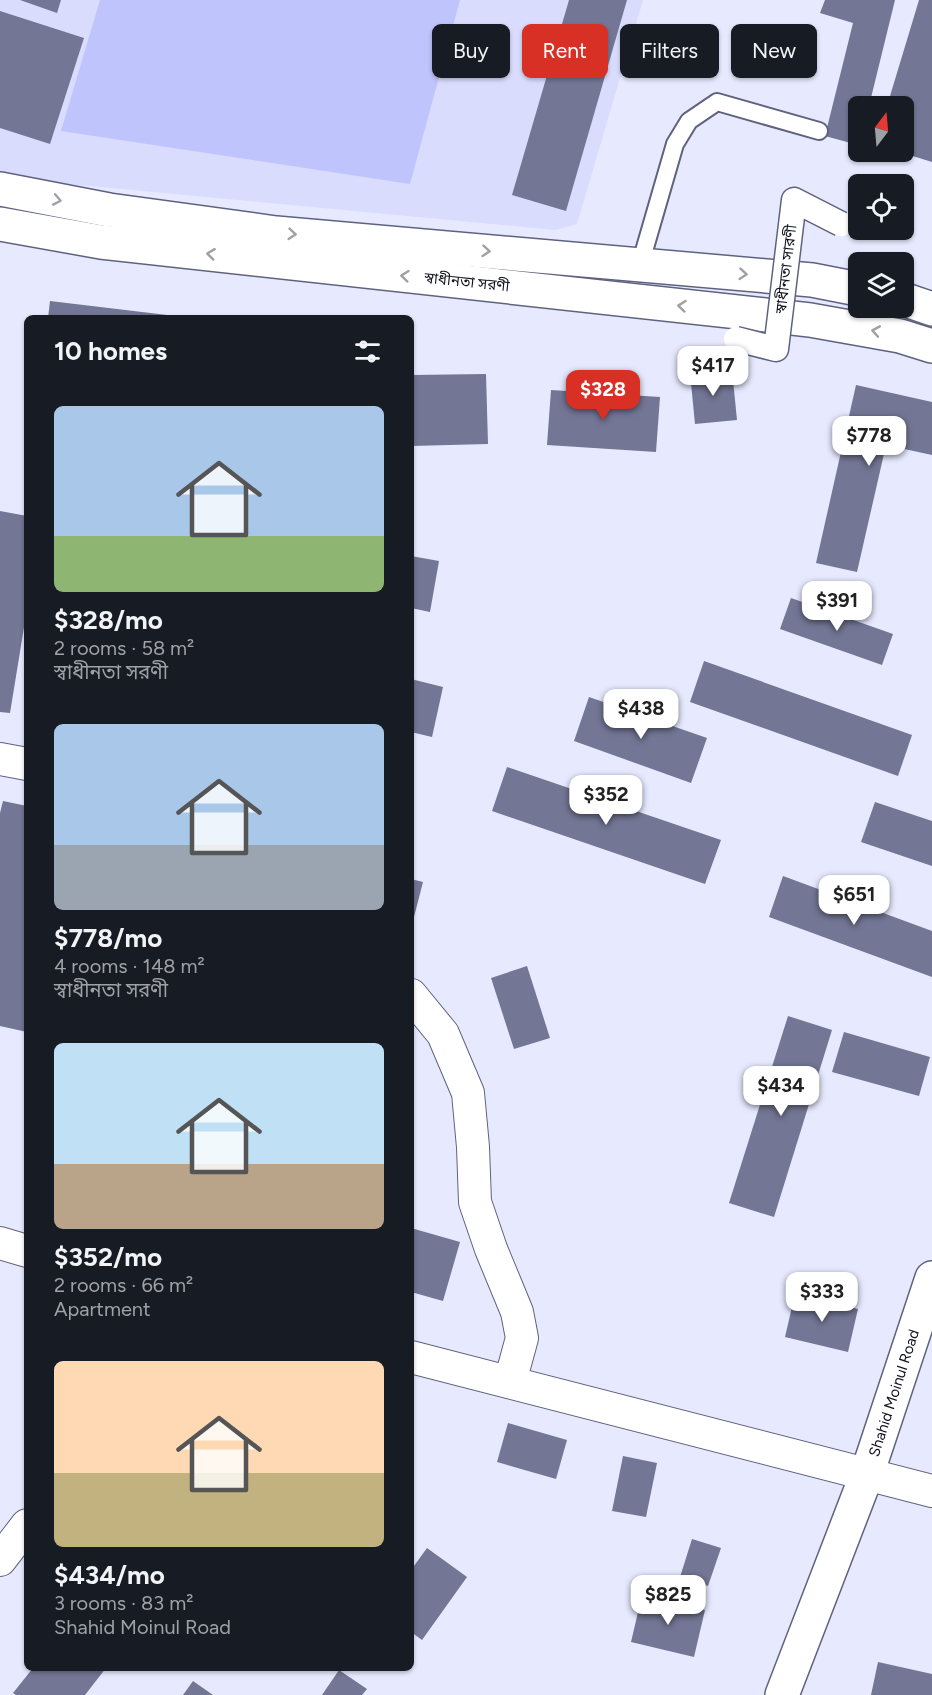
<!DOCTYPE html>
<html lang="en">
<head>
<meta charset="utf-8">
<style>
	body { margin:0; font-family:Figtree,"Noto Sans Bengali",sans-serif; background:#242831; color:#f1f3f6; height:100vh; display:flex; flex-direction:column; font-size:22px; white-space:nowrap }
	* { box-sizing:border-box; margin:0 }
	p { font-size:20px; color:#9ea1a6 }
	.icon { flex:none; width:33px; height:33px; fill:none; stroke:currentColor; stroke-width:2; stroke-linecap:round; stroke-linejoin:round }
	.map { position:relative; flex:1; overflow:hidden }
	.details { position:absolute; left:24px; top:315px; width:390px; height:1356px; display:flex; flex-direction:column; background:#171b24; border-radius:9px; box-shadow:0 2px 4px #0004 }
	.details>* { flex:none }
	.hud { position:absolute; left:432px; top:24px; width:410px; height:54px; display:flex; gap:12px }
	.needle { width:39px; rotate:16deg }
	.tools { position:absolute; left:848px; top:96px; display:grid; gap:12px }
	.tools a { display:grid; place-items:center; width:66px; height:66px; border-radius:9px; background:#171b24; box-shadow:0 2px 4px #0004; font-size:30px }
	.price { position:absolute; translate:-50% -51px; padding:0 14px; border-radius:12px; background:#fff; color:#222; font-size:20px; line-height:39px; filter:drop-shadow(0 2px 3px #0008) }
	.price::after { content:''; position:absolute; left:50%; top:36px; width:18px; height:14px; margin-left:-9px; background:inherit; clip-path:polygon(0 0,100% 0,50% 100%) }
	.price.current { background:#d93025; color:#fff }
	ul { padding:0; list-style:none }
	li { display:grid; align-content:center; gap:12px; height:318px; padding:0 30px }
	li span { display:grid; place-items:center; height:186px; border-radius:9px; color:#555 }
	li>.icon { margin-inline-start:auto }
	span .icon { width:108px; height:108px; fill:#fffc; stroke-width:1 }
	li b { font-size:26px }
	h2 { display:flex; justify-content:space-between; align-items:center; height:72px; padding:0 30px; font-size:26px }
	.chip { padding:0 21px; border-radius:9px; background:#171b24; box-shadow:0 2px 4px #0004; font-size:21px; line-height:54px }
	.chip.current { background:#d93025; color:#fff }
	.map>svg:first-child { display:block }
</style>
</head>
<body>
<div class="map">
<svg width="932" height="1695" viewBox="0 0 932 1695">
	<rect width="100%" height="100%" fill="#e7eafe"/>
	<path fill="#d9dcfd" d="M0,0H643L577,224L556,230L37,181L0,171Z"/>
	<path fill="#bfc4fc" d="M100,0H460L410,184L61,131Z"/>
	<g fill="#737694">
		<path d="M20,0H61L57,13Z"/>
		<path d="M569,0H627L566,211L512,195Z"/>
		<path d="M825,0H895L869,106H858V145L825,136L853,23L820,13Z"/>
		<path d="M919,0H932V162L903,153V106H887Z"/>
		<path d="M0,11L84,38L50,144L0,128Z"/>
		<path d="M50,301L184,317V318H48Z"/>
		<path d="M732,370L737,420L695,424L690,373Z"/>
		<path d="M486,374L488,444L411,446V375Z"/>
		<path d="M856,385L932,402V455L886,445L857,572L816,563Z"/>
		<path d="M551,390L660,397L656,452L547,445Z"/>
		<path d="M0,511L27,516V609L10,713L0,712Z"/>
		<path d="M411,556L439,561L430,612L411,608Z"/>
		<path d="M791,598L893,634L882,665L780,629Z"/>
		<path d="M704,661L912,735L898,776L690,702Z"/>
		<path d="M411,679L443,687L432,737L411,732Z"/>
		<path d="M589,697L707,738L691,783L574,741Z"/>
		<path d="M507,767L721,840L705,884L492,811Z"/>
		<path d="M3,801L27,806V1032L0,1026V813Z"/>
		<path d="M875,802L932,821V866L861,842Z"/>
		<path d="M783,876L932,931V977L769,917Z"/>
		<path d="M411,879L423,882L414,917L411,916Z"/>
		<path d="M527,966L550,1038L514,1049L491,978Z"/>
		<path d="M788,1016L832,1030L774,1217L729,1203Z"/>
		<path d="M844,1032L930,1057L919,1096L832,1072Z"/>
		<path d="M411,1228L460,1242L443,1301L411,1292Z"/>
		<path d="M795,1294L858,1309L848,1352L785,1337Z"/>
		<path d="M508,1423L567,1440L556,1479L497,1462Z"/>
		<path d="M623,1456L657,1463L646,1517L612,1511Z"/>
		<path d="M692,1539L721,1548L708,1586L680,1577Z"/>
		<path d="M427,1548L467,1577L422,1640L411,1632V1570Z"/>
		<path d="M642,1595L705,1610L694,1657L631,1642Z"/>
		<path d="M878,1662L932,1674V1695H871Z"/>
		<path d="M33,1668H106L85,1695H16L13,1693Z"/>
		<path d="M339,1670L367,1689L362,1695H322Z"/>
		<path d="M193,1681L213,1695H183Z"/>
	</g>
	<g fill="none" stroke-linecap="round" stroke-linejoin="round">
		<g stroke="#5f627f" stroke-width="20">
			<path id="service" d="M640,265L675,144L689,121L717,102L819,131"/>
		</g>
		<g stroke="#5f627f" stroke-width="34">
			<g id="minor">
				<path d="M0,759L27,764"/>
				<path d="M411,995L443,1034L468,1093L473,1147L475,1202L491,1249L517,1312L522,1338L510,1382"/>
				<path d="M0,1243L27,1251"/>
				<path d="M411,1357L932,1491"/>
				<path d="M0,1560L27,1525"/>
			</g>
		</g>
		<g stroke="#5f627f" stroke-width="36">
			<path id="tertiary" d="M782,1695L867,1474L932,1278"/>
		</g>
		<g stroke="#5f627f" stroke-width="36">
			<g id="primary">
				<path d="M0,189L109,210L276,233L812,280L858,289"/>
				<path d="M0,224L101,242L810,320L900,336L932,346"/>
				<path d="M903,299L932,309"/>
			</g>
		</g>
		<use href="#service" stroke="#fff" stroke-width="16"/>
		<use href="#minor" stroke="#fff" stroke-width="32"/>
		<use href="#tertiary" stroke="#fff" stroke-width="33"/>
		<use href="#primary" stroke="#fff" stroke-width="33"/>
		<g stroke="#5f627f" stroke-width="27" stroke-linecap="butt">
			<path id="pedestrian-bridge" d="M736,339L776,349L794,200L841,224"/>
		</g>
		<use href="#pedestrian-bridge" stroke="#fff" stroke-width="24"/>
	</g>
	<defs><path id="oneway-chevron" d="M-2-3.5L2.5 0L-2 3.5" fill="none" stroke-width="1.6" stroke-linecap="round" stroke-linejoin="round" transform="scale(1.5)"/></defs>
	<g stroke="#a0a0a5">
		<use href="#oneway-chevron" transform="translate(57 200) rotate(11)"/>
		<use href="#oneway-chevron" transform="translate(292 234) rotate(5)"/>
		<use href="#oneway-chevron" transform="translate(486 251) rotate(5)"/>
		<use href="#oneway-chevron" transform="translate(211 254) rotate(-173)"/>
		<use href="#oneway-chevron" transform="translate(743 274) rotate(5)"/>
		<use href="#oneway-chevron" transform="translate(405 276) rotate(-174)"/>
		<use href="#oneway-chevron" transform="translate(682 306) rotate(-174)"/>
		<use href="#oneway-chevron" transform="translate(876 331) rotate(-170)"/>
	</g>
	<g text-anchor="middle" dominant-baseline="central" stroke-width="4.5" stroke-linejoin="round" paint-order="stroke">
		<g font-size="15" fill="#11121e" stroke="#fff">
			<text transform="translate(786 269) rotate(-83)">স্বাধীনতা সারণী</text>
			<text transform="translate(467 282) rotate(6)">স্বাধীনতা সরণী</text>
			<text transform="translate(894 1393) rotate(-72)">Shahid Moinul Road</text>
		</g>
	</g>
</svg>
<div class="tools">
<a><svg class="needle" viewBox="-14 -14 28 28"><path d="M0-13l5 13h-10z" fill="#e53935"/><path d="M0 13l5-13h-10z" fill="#9ea1a6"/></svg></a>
<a><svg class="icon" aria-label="locate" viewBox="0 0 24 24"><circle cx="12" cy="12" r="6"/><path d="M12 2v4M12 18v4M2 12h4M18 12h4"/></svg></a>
<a><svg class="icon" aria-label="layers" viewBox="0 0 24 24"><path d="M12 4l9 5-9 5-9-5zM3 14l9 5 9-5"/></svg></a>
</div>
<b class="price" style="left:713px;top:397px">$417</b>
<b class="price current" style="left:603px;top:421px">$328</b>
<b class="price" style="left:869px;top:467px">$778</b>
<b class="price" style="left:837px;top:632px">$391</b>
<b class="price" style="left:641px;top:740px">$438</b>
<b class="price" style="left:606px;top:826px">$352</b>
<b class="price" style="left:854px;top:926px">$651</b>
<b class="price" style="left:781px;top:1117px">$434</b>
<b class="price" style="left:822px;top:1323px">$333</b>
<b class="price" style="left:668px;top:1626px">$825</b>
<div class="hud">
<a class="chip">Buy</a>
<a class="chip current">Rent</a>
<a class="chip">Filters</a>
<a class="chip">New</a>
</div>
<section class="details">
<h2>10 homes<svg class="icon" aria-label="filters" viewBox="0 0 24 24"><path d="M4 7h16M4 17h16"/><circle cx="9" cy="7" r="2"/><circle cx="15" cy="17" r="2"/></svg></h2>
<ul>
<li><span style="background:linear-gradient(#a9c7e8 70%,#8fb573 0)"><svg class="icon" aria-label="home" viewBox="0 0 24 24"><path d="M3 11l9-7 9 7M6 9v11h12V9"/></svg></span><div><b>$328/mo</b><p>2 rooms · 58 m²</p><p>স্বাধীনতা সরণী</p></div></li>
<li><span style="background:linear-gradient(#a9c7e8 65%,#9aa5b1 0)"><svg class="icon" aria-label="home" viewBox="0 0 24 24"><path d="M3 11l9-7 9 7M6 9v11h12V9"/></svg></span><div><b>$778/mo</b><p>4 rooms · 148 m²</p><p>স্বাধীনতা সরণী</p></div></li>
<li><span style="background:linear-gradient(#bfe0f5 65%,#b9a48a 0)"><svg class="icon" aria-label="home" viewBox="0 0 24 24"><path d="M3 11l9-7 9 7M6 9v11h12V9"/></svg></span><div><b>$352/mo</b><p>2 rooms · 66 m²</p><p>Apartment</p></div></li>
<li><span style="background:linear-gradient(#ffd9b3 60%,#c2b280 0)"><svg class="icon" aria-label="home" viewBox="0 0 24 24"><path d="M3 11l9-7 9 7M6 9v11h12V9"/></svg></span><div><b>$434/mo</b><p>3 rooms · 83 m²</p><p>Shahid Moinul Road</p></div></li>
</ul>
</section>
</div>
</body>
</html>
